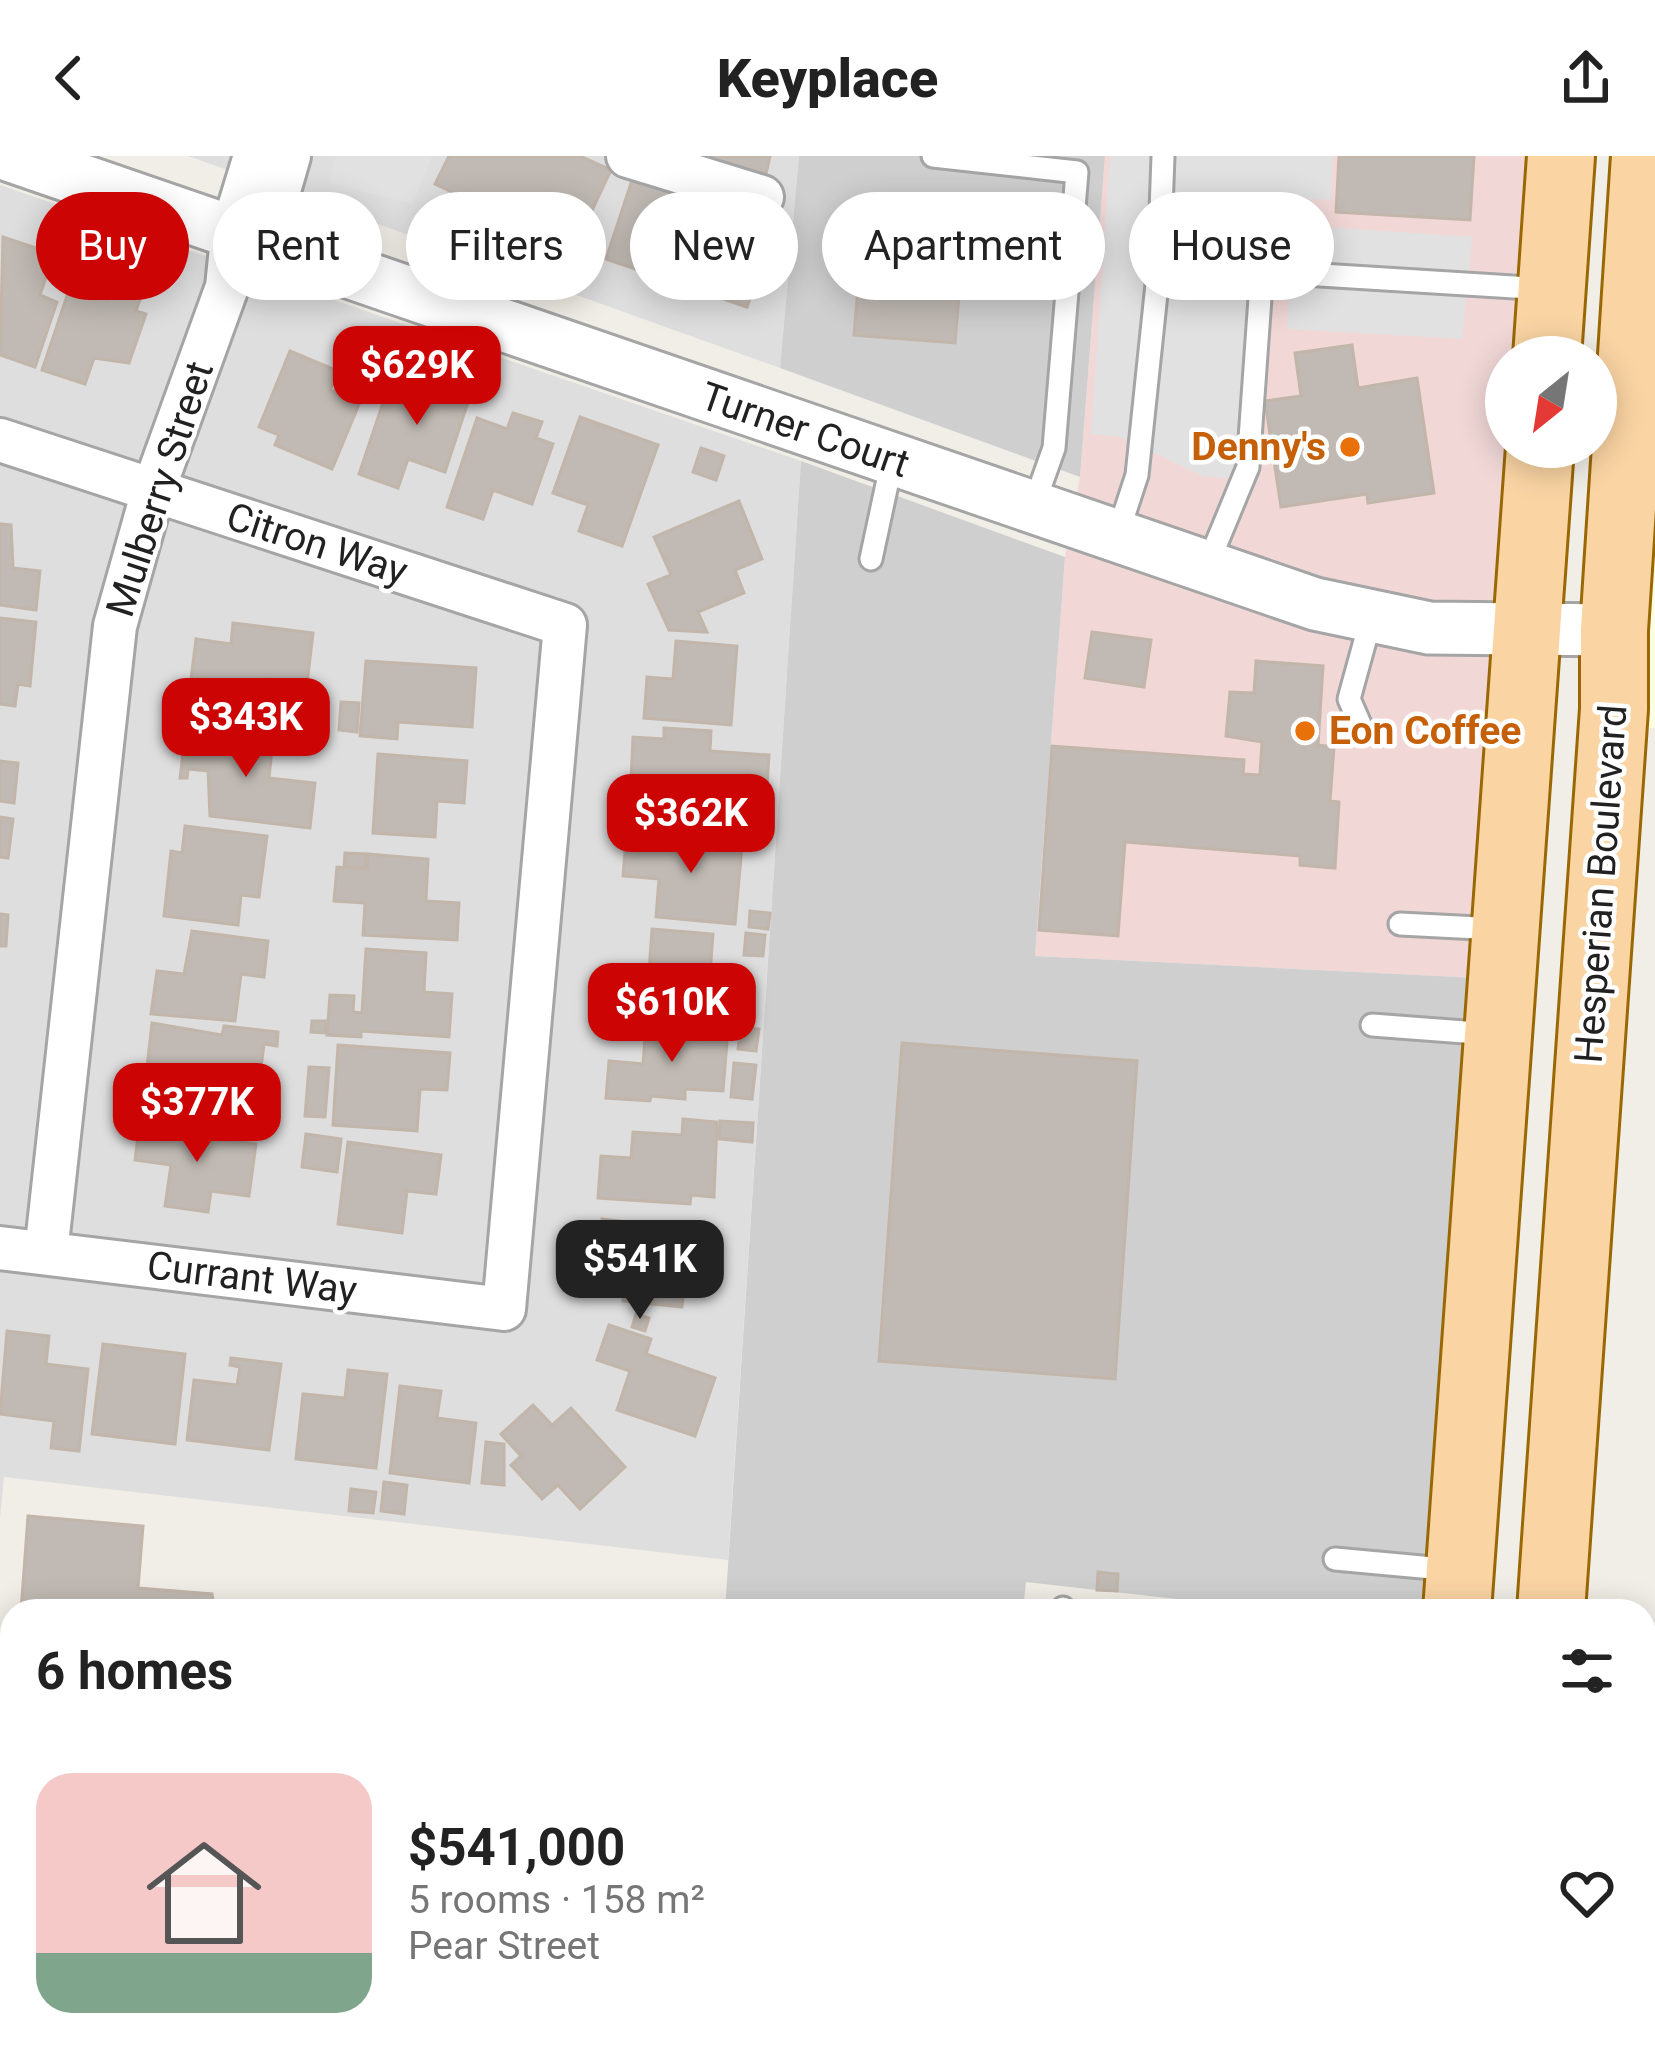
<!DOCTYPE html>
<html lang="en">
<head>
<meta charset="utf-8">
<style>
	body { margin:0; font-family:Roboto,sans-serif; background:#f6f6f6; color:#222; height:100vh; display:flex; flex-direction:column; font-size:45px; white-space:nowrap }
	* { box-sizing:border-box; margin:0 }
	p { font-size:39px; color:#767676 }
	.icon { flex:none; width:66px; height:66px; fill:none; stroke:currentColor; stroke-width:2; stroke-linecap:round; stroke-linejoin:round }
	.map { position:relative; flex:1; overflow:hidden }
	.side { position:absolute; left:0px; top:1443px; width:1656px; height:468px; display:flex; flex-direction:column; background:#fff; border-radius:36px 36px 0 0; box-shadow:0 6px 30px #0003 }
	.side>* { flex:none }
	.banner { position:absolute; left:36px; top:36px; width:1584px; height:108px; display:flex; gap:24px }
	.needle { width:78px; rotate:210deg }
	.tools { position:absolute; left:1485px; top:180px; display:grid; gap:24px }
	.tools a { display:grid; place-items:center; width:132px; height:132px; border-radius:50%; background:#fff; box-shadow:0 6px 30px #0003; font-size:60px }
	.price { position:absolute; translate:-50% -102px; padding:0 27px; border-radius:24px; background:#cd0404; color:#fff; font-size:39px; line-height:78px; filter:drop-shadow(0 3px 6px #0008) }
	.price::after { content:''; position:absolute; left:50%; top:72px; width:36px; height:27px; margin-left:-18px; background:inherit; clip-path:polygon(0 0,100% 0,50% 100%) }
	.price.current { background:#222; color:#fff }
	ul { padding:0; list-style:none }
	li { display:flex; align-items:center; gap:36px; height:300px; padding:0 36px }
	li span { display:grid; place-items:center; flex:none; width:336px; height:240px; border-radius:36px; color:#555 }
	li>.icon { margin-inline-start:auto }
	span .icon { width:144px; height:144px; fill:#fffc; stroke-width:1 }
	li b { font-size:51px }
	h2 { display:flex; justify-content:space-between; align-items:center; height:144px; padding:0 36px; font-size:51px }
	.tag { padding:0 42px; border-radius:54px; background:#fff; box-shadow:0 6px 30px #0003; font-size:42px; line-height:108px }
	.tag.current { background:#cd0404; color:#fff }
	header { display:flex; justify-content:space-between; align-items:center; height:156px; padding:0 36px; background:#fff; font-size:54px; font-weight:800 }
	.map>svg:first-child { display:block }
</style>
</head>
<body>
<header><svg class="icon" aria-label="back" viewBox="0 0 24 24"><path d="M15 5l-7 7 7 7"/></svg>Keyplace<svg class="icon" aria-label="share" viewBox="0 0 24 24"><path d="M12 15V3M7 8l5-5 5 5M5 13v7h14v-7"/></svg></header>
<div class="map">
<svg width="1655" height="1911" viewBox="0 0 1655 1911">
	<rect width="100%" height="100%" fill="#f1eee7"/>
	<g fill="#dfdede">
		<path d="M188,0H799L780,212Z"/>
		<path d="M0,29L801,305L728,1404L4,1321L0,1362Z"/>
		<path d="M1644,1637L1655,1641V1911H1566L1567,1899H1644Z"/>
	</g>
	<path fill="#f1d8d7" d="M1105,0H1534L1521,201H1506V291H1515L1477,822L1035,800L1065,401L1080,321Z"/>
	<g fill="#fefee3">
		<path d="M1655,325V572H1643L1649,417Z"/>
		<path d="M1644,1535L1655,1539V1641L1644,1637Z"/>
	</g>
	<g fill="#cfcfcf">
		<path d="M799,0H1105L1080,321L780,212Z"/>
		<path d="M801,305L1065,401L1035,800L1477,822L1433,1455H1282L1026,1426L1023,1455H725Z"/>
	</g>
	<g fill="#e1e1e1">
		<path d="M336,0H432L413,48L329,27Z"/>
		<path d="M1110,0H1333L1331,44L1183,37L1180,61L1472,81L1462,183L1287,173L1289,142L1274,141L1256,325L1202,320L1121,281L1091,278Z"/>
	</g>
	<g fill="#c1bab4" stroke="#c2b5aa" stroke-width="3">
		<path d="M449,0H580L611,14L574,93L435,28Z"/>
		<path d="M697,0H770L766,18Z"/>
		<path d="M1339,0H1474L1470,64L1336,56Z"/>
		<path d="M633,21L775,69L747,151L606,103Z"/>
		<path d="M863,71L964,79L955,187L854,179Z"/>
		<path d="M3,81L54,98L40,139L57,146L35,211L0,199Z"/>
		<path d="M115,125L143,135L136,155L146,158L129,207L94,202L85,228L42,214L70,131L108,145Z"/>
		<path d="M1352,189L1358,232L1417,222L1434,337L1368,347L1367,338L1281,351L1265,245L1301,240L1295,197Z"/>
		<path d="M290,195L338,215L330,234L360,246L332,313L275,289L279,279L259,271Z"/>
		<path d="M421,210L474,228L445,316L408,303L398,332L359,318L388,232L424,244L429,230L416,225Z"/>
		<path d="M513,257L542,266L536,282L553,288L532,348L493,334L483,363L447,351L477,262L507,273Z"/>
		<path d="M580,261L658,289L622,390L579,375L588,349L553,337Z"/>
		<path d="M701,292L724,300L716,324L693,316Z"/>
		<path d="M739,345L762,403L735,414L744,437L698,456L707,476L669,474L648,428L671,419L654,381Z"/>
		<path d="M0,368L11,369L13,412L40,415L36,454L0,449Z"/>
		<path d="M0,462L36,466L30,530L18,528L15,550L0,548Z"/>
		<path d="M233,467L313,477L307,528L267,523L263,559L204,552L207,525L191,523L196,483L231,488Z"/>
		<path d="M1092,476L1151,484L1144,531L1085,522Z"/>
		<path d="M676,485L737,490L731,569L644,562L647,521L673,523Z"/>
		<path d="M366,505L476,512L472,571L398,566L397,583L360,580Z"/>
		<path d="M1256,505L1323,510L1318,589L1334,591L1330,645L1339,646L1335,712L1300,709V700L1125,686L1118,780L1039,774L1052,590L1244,604L1243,618L1260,619L1262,586L1226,580L1230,536L1254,537Z"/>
		<path d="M341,546L359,547L357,576L339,574Z"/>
		<path d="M303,559L328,562L326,579L301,576Z"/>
		<path d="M664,572L711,575L710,595L769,599L765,660L681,655L680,666L659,665L661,626L631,624L633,581L664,583Z"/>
		<path d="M186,573L273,584L269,622L315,627L310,672L210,660L208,615L188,613L187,622H180Z"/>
		<path d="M378,598L467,605L464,647L437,645L435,681L373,677Z"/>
		<path d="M0,605L18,607L14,647L0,645Z"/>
		<path d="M0,661L13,663L8,702L0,701Z"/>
		<path d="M185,670L267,680L259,741L241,739L238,769L164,760L171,695L182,697Z"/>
		<path d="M708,676L743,679L735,768L656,761L659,723L623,720L626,683L707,686Z"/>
		<path d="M345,697L366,698L365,712L344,711Z"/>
		<path d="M368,698L428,703L426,745L459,747L457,784L363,779L365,747L334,745L337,711L367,713Z"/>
		<path d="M750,755L770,757L768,773L749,771Z"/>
		<path d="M0,758L8,759L6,790H0Z"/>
		<path d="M652,773L713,778L707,858L612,850L615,814L649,816Z"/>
		<path d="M192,775L268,785L264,821L241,818L235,865L151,858L157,815L184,818Z"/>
		<path d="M746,777L765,779L763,800L744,799Z"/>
		<path d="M366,793L426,797L424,836L452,838L449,881L361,875V881L327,879L330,839L354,840L353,856L362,857Z"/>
		<path d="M312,865H326L325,877L311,876Z"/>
		<path d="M152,867L222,879L224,870L278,876L277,890L264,888L260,919L273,920L268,965L206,958L209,939L202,938L201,949L174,946L178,915L147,911Z"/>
		<path d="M646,868L728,874L723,935L685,933V943L651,940L650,945L606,942L609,905L643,908Z"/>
		<path d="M741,871L759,873L756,895L738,893Z"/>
		<path d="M902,887L1137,905L1115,1223L879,1205Z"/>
		<path d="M338,889L450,897L447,934L420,933L417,975L333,969Z"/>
		<path d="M734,907L756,909L752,943L731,941Z"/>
		<path d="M309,911L329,912L325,961L305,960Z"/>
		<path d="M683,963L717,966L714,1041L691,1039L690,1048L598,1042L601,1000L631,1002L633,976L682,979Z"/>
		<path d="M140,965L180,971L179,978L256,988L249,1040L211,1035L208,1056L165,1050L171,1009L135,1004Z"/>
		<path d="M720,965L753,967L752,986L719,983Z"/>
		<path d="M306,978L341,983L337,1016L302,1011Z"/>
		<path d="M348,986L441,999L436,1038L407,1035L402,1077L338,1068Z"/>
		<path d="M602,1063L690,1073L682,1151L623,1145L627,1110L597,1107Z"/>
		<path d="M636,1158L649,1162L645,1175L632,1171Z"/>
		<path d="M609,1169L651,1183L646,1198L715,1222L695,1280L617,1254L630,1215L597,1204Z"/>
		<path d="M7,1175L49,1180L46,1208L88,1213L79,1295L51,1292L54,1265L0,1258Z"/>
		<path d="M103,1188L185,1198L175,1288L92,1278Z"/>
		<path d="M231,1202L281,1208L269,1294L187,1284L194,1224L237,1229L240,1211L230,1209Z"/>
		<path d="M348,1214L387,1218L376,1312L296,1303L303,1238L345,1242Z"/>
		<path d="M400,1230L441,1235L437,1262L476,1267L469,1327L390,1317Z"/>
		<path d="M533,1249L552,1269L571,1252L625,1311L580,1353L558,1329L542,1343L511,1309L521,1300L501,1278Z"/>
		<path d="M486,1286L504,1288V1329L482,1327Z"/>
		<path d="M384,1326L407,1329L404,1358L381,1355Z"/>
		<path d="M351,1333L376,1336L373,1357L349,1355Z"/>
		<path d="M28,1360L143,1370L138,1432L212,1438L215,1455H21Z"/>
		<path d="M1098,1416L1118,1418L1117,1435L1097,1434Z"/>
		<path d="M11,1488H12V1579L2,1578Z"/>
		<path d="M12,1597V1706L2,1705Z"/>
		<path d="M0,1792L12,1793V1899H124L123,1911H0Z"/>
		<path d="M220,1899L312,1906V1911H219Z"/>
		<path d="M592,1899H662L661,1911H592Z"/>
		<path d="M813,1902L856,1905L855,1911H812Z"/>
	</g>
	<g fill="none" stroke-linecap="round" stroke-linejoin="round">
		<g stroke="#a5a5a5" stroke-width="27">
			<g id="service">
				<path d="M933,0L1077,16L1054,292L1033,351"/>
				<path d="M1163,0L1159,109L1547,133"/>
				<path d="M1117,380L1137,319L1159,109"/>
				<path d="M871,403L892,305"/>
				<path d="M1207,410L1248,311L1262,114"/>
				<path d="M1363,575L1349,543L1371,463"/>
				<path d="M1400,768L1498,773"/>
				<path d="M1372,869L1491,878"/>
				<path d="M1335,1403L1454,1414"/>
				<path d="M1063,1455V1452"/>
				<path d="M1644,1580L1655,1584"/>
				<path d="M0,1761L12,1762"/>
			</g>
		</g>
		<g stroke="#a5a5a5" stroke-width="48">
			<g id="minor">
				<path d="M628,0L762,41"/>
				<path d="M265,83L289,0"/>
				<path d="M0,284L565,469L504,1153L0,1092"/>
				<path d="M46,1097L115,470L153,335L227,131L233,72L255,0"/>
				<path d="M386,1911L387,1899"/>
			</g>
		</g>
		<g stroke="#a5a5a5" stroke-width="57">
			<path id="tertiary" d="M11,0L1315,448L1429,472L1614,474"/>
		</g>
		<g stroke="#9a6803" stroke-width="72">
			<g id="primary">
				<path d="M1547,201L1561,0"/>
				<path d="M1457,1455L1540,291"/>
				<path d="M1551,1455L1614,553V474L1645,0"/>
				<path d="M1426,1911L1427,1899"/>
				<path d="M1519,1911L1520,1899"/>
			</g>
		</g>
		<use href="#service" stroke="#fff" stroke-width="21"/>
		<use href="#minor" stroke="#fff" stroke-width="42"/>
		<use href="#tertiary" stroke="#fff" stroke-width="51"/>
		<use href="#primary" stroke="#fad4a3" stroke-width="66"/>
	</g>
	<g fill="#e8710a" stroke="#fff" stroke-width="4.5">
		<circle cx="1350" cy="291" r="12"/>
		<circle cx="1305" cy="575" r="12"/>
	</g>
	<g text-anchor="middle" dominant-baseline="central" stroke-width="9" stroke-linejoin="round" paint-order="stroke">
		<g font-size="39" fill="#212121" stroke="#fff">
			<text transform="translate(805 274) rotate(19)">Turner Court</text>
			<text transform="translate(160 333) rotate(-72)">Mulberry Street</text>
			<text transform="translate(317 388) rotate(18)">Citron Way</text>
			<text transform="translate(1601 728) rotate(-86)">Hesperian Boulevard</text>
			<text transform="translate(252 1122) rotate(7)">Currant Way</text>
		</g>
		<g font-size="39" font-weight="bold" fill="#c56008" stroke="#fff" text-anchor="end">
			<text x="1326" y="291">Denny's</text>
			<text x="1329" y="575" text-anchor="start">Eon Coffee</text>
		</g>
	</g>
</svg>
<div class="tools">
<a><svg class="needle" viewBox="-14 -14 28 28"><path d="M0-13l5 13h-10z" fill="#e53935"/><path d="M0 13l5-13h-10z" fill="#767676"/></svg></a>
</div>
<b class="price" style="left:417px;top:272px">$629K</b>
<b class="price" style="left:246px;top:624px">$343K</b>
<b class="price" style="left:691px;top:720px">$362K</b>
<b class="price" style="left:672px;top:909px">$610K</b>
<b class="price" style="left:197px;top:1009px">$377K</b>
<b class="price current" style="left:640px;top:1166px">$541K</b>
<div class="banner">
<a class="tag current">Buy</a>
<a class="tag">Rent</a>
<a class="tag">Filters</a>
<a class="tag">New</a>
<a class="tag">Apartment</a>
<a class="tag">House</a>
</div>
<section class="side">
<h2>6 homes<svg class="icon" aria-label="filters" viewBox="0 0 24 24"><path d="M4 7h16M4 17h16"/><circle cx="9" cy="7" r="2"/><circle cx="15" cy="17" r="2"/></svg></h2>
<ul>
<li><span style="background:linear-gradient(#f6c9c9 75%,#7fa58c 0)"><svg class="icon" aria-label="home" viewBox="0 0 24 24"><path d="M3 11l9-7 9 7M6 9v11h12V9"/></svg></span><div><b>$541,000</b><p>5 rooms · 158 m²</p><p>Pear Street</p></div><svg class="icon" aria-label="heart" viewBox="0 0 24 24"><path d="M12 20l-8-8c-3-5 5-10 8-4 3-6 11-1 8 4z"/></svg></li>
</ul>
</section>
</div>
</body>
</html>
